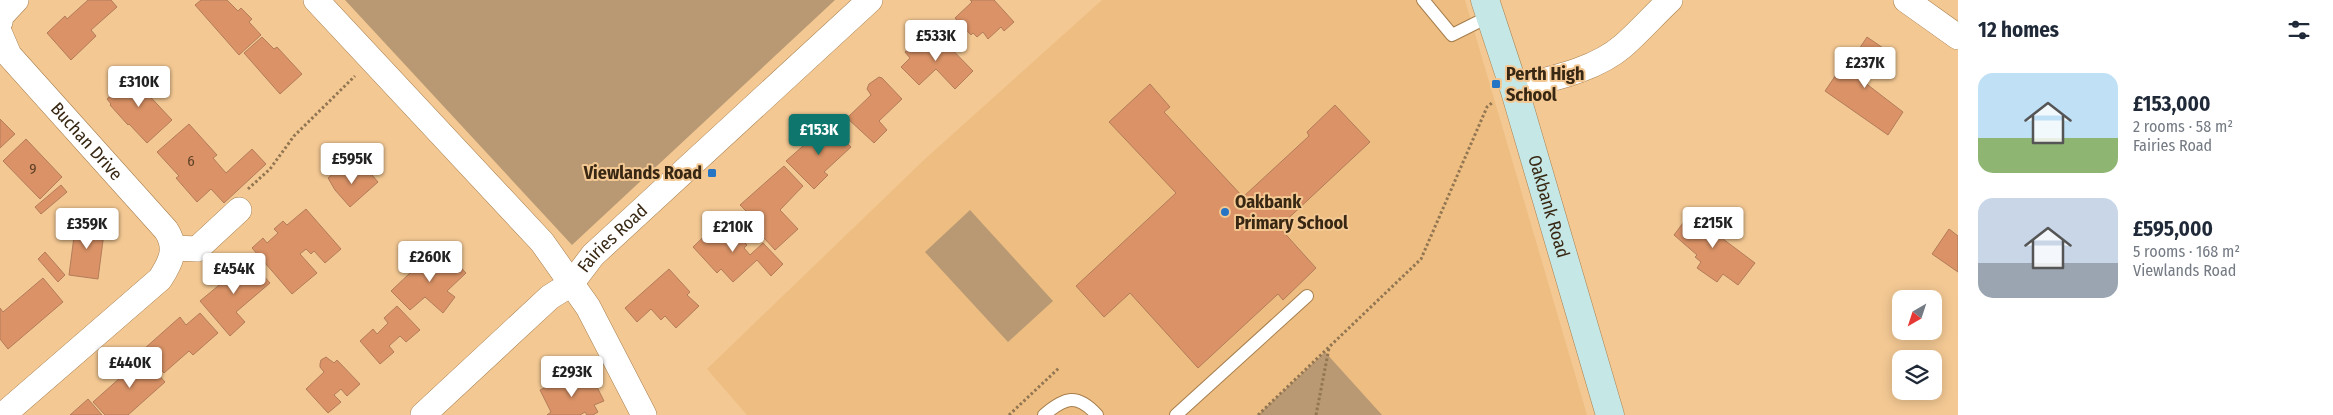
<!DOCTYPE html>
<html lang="en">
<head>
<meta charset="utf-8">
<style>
	body { margin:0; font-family:"Fira Sans Condensed",sans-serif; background:#f2f2f3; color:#1f2937; height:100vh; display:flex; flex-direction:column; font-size:19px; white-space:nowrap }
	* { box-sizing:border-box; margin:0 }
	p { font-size:16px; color:#747a83 }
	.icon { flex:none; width:28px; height:28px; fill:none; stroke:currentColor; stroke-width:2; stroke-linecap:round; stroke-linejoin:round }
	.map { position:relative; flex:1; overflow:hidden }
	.drawer { display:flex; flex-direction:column; background:#fff; width:375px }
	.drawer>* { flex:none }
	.needle { width:32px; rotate:219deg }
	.tools { position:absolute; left:1892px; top:290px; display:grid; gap:10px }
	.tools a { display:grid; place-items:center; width:50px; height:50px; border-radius:10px; background:#fff; box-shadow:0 2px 12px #0003; font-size:25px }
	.price { position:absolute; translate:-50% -42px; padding:0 11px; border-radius:5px; background:#fff; color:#222; font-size:16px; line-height:32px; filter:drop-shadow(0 1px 2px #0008) }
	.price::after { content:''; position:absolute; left:50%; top:30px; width:15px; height:11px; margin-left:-8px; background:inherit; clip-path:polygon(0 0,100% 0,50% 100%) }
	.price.active { background:#0f766e; color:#fff }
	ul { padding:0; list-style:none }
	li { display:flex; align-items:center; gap:15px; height:125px; padding:0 20px }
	li span { display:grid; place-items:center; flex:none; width:140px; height:100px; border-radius:15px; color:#555 }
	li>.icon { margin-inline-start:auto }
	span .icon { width:60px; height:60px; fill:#fffc; stroke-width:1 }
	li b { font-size:21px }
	h2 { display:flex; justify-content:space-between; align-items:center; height:60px; padding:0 20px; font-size:21px }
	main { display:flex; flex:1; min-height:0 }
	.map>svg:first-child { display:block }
</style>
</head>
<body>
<main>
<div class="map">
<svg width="1958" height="415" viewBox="0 0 1958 415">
	<rect width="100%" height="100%" fill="#f3c893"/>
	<path fill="#edbd82" d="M1102,0H1465L1587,415H747L707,369L925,159Z"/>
	<g fill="#b89973">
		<path d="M345,0H835L572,245Z"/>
		<path d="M970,210L1053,301L1008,342L925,252Z"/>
		<path d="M1325,352L1382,415H1258Z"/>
	</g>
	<g fill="#da9266" stroke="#b37c5a">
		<path d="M88,0H111L117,7L91,30L96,36L71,60L47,33L65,16L67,19Z"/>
		<path d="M201,0H227L238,11L241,8L252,19L249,22L261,35L239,55L195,5Z"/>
		<path d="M970,0H994L1014,22L1004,31L1001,27L988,39L983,32L977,37L973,33L971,35L955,18L972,2Z"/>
		<path d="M936,33L973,71L955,89L936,69L919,85L901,67L910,58L905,52L916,41L922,47Z"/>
		<path d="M262,37L274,49L277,47L302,74L280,94L244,53Z"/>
		<path d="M1867,37L1886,50L1864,82L1903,112L1888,135L1825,91L1842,66L1846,69Z"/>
		<path d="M137,71L148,83L142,88L172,120L147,143L129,124L128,125L110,105L111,104L107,99Z"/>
		<path d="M879,77L882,78L902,99L879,121L887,130L874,143L847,118L871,95L867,89L869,84Z"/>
		<path d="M1150,84L1170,107L1164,112L1243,197L1309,136L1307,132L1335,105L1370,142L1279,227L1316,268L1283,300L1278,294L1198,368L1130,293L1104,317L1076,286L1176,193L1109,122Z"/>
		<path d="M0,119L15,134L0,148Z"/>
		<path d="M189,124L217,155L213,158L226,173L252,149L266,164L224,203L211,189L197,202L176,178L179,176L157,152Z"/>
		<path d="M828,124L851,147L824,172L828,175L814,189L786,161Z"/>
		<path d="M26,139L62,177L40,199L3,161Z"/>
		<path d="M342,166L354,178L366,168L378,182L350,207L335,190L328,178Z"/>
		<path d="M784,166L803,186L780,210L798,229L775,250L755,228L759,224L740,205Z"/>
		<path d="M61,185L67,192L41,214L35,207Z"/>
		<path d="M306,209L341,249L325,263L314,251L311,254L306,249L300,254L317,273L292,294L252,248L263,238L267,243L278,233L274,229L283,221L287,225Z"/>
		<path d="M1705,209L1723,222L1715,233L1755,263L1738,285L1723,274L1717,282L1697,268L1701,262L1695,257L1697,255L1674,235L1689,215L1696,221Z"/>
		<path d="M722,219L747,245L744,248L750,255L763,243L783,264L771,276L757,260L733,282L721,269L717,273L693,247Z"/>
		<path d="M76,221L105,225L98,279L69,275Z"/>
		<path d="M1949,229L1958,236V272L1932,254Z"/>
		<path d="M45,252L65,275L58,282L38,259Z"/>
		<path d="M430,254L441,265L450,256L466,273L447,291L455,297L443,313L425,297L410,310L391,291Z"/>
		<path d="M249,260L270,283L236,312L245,322L230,336L200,301L224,281L221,277L232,267L235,271Z"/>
		<path d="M669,269L690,292L687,295L699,306L676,328L665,316L661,320L651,309L637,322L625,308Z"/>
		<path d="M43,278L63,302L8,349L0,339V308L3,312Z"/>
		<path d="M397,306L420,330L406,342L400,336L389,346L394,352L380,364L360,341L373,329L377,334L388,323L384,318Z"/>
		<path d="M200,313L218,333L193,355L189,351L164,373L144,349L180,317L186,325Z"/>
		<path d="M140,354L165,382L128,415H105L93,402L121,377L118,373Z"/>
		<path d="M326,357L334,363L337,360L360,384L347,396L341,389L334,395L341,402L328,413L306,389L324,372L320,367V364L321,360Z"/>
		<path d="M578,374L584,386L594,381L604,401L594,405L598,412L593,415H587L585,412L580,415H547L551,412L540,390L557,382L558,385Z"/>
		<path d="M88,399L102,415H70Z"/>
	</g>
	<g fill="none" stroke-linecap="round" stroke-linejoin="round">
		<g stroke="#a67e4c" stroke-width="14">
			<g id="lane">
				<path d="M1423,0L1452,35L1490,16"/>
				<path d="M1044,415C1065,397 1077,393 1097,415"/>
				<path d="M1176,415L1307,296"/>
			</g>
		</g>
		<g stroke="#a67e4c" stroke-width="26">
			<g id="street">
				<path d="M316,0L542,242L588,307L644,415"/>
				<path d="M1906,0L1958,37"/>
				<path d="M0,22L1,16L16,0"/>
				<path id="s1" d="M0,34L9,55L166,230C178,248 171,262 160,279L3,415"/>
				<path d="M1514,88C1549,79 1594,71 1623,46C1639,32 1654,15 1670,0"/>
				<path d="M174,248L197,249L239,210"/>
				<path id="s2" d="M423,415L550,297L571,284L593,255L870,0"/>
			</g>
		</g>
		<g stroke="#a67e4c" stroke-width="29">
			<g id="secondary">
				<path id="s3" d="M1485,0L1514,88L1610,415"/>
			</g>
		</g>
		<g stroke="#927551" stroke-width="3" stroke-dasharray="2.5 2.5" stroke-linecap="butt">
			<path d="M248,189L270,169L294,136L355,76"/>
			<path d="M1009,415L1060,367"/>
			<path d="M1258,415L1421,259L1487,107L1493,102"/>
			<path d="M1316,415L1329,348"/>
		</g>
		<use href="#lane" stroke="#fff" stroke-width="12"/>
		<use href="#street" stroke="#fff" stroke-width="25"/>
		<use href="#secondary" stroke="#c5e7e6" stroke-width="28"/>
	</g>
	<g fill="#2575c4" stroke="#f3c893" stroke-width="2">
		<rect x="1491" y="79" width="10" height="10" rx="2.5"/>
		<rect x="707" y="168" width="10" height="10" rx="2.5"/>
		<circle cx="1225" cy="212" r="5"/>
	</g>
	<g text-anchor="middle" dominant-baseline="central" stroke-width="4" stroke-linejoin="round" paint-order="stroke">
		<g font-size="15" fill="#604228">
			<text x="191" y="161">6</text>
			<text x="33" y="169">9</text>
		</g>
		<g font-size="18" font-weight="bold" fill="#382813" stroke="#f3c893" text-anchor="start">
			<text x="1506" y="74">Perth High<tspan x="1506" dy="21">School</tspan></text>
			<text x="702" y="173" text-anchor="end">Viewlands Road</text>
			<text x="1235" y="202">Oakbank<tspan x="1235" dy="21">Primary School</tspan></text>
		</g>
		<g font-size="18" fill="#382813" stroke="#f3c893">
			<text stroke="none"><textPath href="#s1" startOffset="139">Buchan Drive</textPath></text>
			<text stroke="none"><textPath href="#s3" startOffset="216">Oakbank Road</textPath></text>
			<text stroke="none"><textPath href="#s2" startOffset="260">Fairies Road</textPath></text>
		</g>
	</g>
</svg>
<div class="tools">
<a><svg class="needle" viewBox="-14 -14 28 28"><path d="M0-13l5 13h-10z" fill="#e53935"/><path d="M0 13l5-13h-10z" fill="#747a83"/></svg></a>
<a><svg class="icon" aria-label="layers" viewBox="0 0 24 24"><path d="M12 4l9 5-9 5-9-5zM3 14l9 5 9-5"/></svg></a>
</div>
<b class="price" style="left:936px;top:62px">£533K</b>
<b class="price" style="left:1865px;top:89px">£237K</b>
<b class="price" style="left:139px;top:108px">£310K</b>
<b class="price active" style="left:819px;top:156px">£153K</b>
<b class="price" style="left:352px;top:185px">£595K</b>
<b class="price" style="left:1713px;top:249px">£215K</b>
<b class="price" style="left:87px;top:250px">£359K</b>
<b class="price" style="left:733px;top:253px">£210K</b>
<b class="price" style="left:430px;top:283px">£260K</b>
<b class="price" style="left:234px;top:295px">£454K</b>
<b class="price" style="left:130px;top:389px">£440K</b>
<b class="price" style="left:572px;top:398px">£293K</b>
</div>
<section class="drawer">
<h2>12 homes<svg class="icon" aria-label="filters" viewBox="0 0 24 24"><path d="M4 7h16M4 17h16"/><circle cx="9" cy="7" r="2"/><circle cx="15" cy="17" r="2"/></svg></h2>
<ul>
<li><span style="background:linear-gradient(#bfe0f5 65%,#8fb573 0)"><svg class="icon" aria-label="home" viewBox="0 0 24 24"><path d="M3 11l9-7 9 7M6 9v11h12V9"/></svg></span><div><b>£153,000</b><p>2 rooms · 58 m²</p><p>Fairies Road</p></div></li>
<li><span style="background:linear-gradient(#c9d6e8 65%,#9aa5b1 0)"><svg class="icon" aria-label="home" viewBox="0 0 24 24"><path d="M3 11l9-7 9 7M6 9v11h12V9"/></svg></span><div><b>£595,000</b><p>5 rooms · 168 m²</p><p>Viewlands Road</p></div></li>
</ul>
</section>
</main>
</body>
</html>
